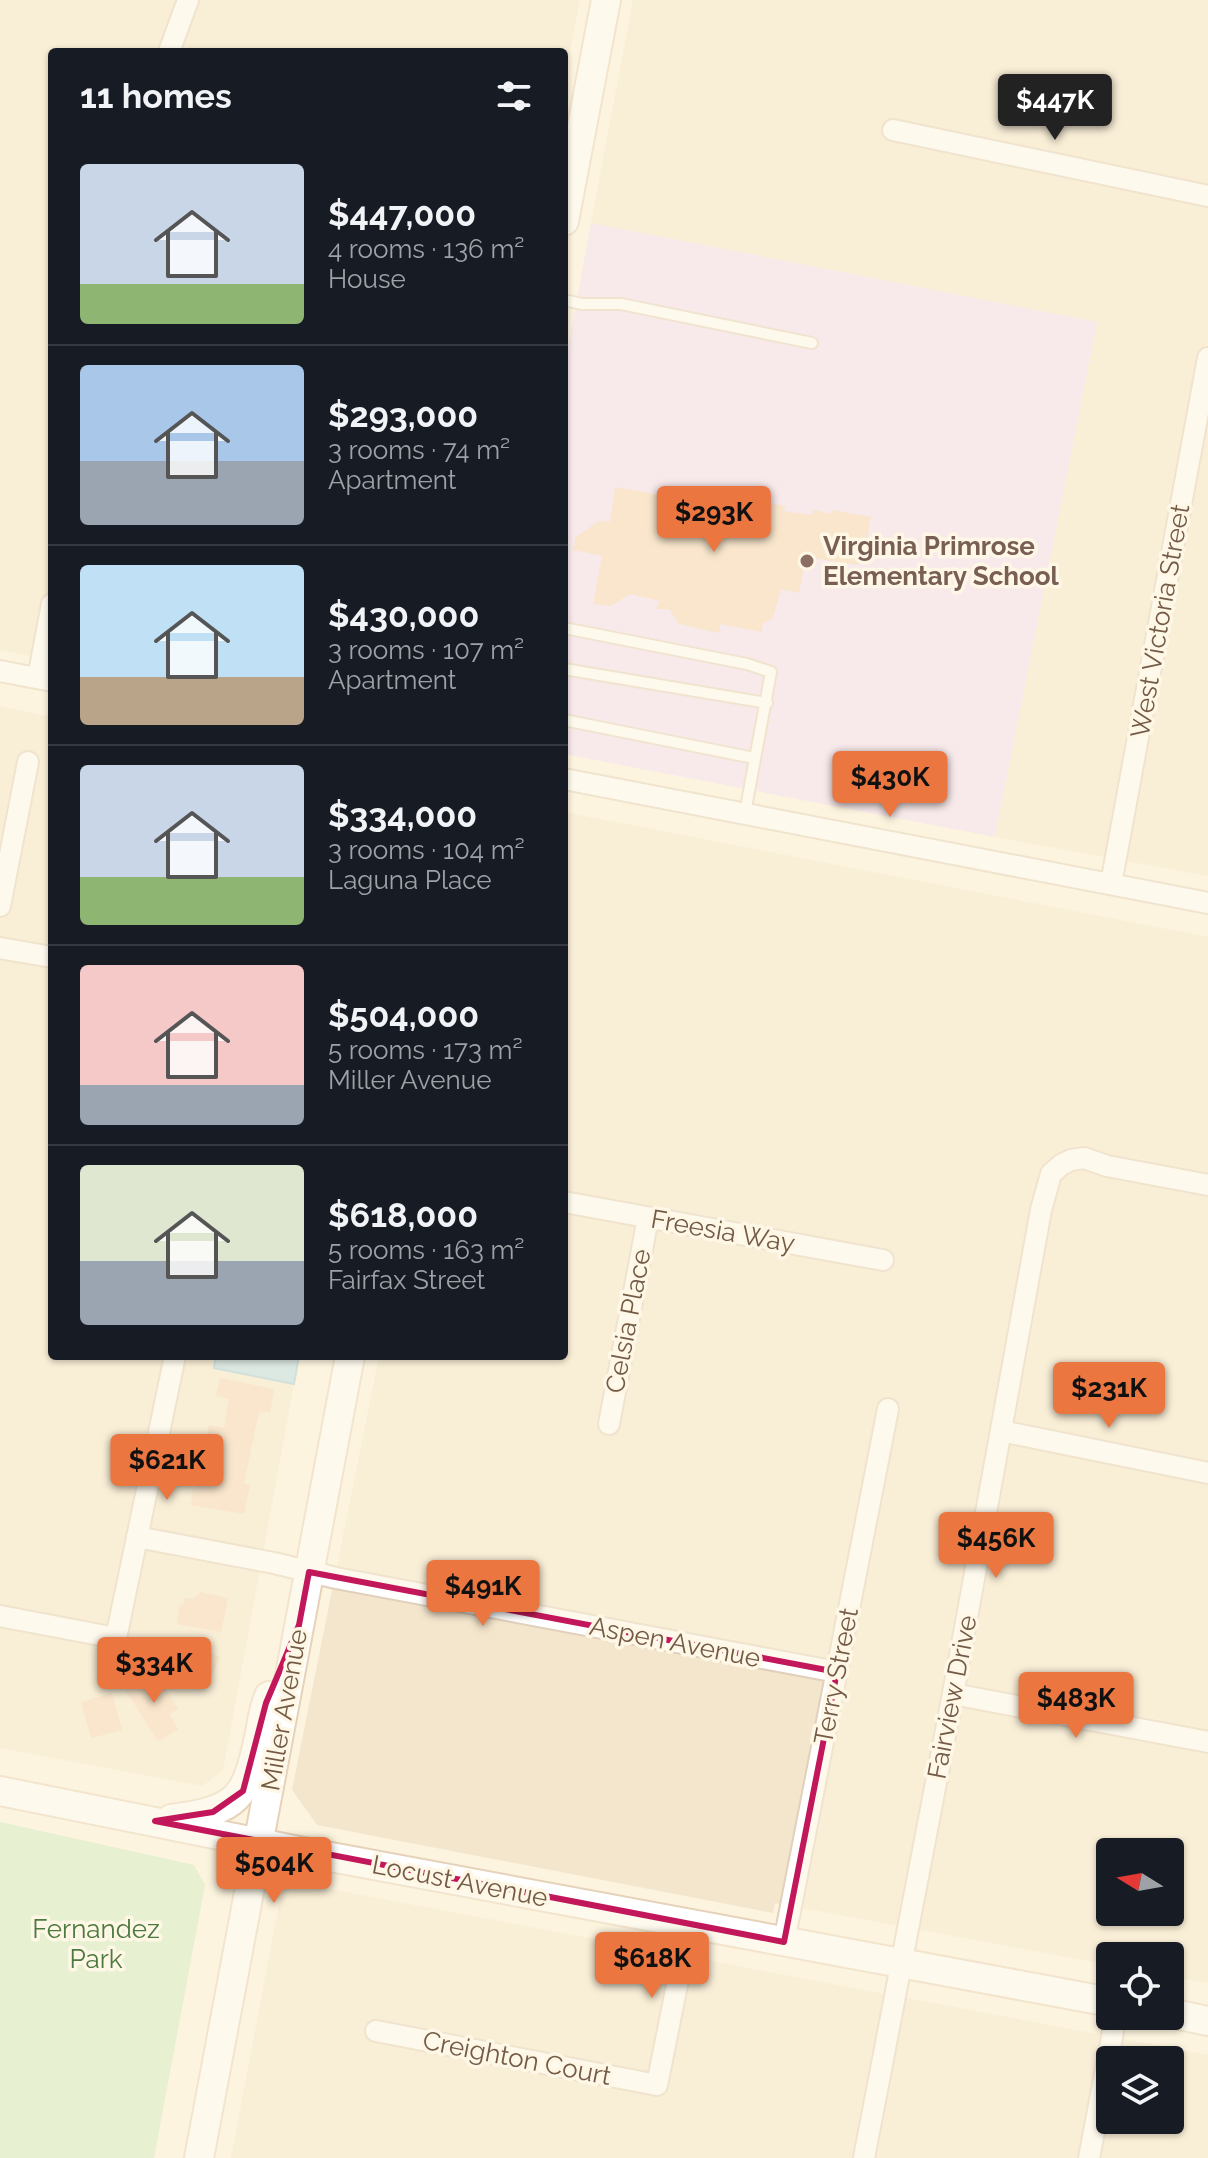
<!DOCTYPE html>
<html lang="en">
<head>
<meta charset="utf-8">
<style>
	body { margin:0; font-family:Raleway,sans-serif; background:#242831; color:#f1f3f6; height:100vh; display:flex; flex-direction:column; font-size:30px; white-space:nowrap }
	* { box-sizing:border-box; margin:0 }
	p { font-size:26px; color:#9ea1a6 }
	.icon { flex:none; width:44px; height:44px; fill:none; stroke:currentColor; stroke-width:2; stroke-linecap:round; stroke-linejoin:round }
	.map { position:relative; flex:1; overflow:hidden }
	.sheet { position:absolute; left:48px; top:48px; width:520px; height:1312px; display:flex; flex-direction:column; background:#171b24; border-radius:8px; box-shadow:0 2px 6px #0004 }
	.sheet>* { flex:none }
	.needle { width:52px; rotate:281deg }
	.tools { position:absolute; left:1096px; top:1838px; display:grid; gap:16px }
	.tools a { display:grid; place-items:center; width:88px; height:88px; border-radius:8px; background:#171b24; box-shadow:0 2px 6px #0004; font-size:40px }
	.price { position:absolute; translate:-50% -68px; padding:0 18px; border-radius:8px; background:#eb7640; color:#111; font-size:26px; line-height:52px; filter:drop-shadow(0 2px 4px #0008) }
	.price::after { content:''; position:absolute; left:50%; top:48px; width:24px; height:18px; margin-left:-12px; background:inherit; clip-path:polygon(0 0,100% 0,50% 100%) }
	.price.on { background:#222; color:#fff }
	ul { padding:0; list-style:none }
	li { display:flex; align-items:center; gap:24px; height:200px; padding:0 32px }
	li+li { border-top:2px solid #363941 }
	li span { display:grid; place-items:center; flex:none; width:224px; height:160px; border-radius:8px; color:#555 }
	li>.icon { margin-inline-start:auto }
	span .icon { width:96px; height:96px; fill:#fffc; stroke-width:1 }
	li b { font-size:34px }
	h2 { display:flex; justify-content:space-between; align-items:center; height:96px; padding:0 32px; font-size:34px }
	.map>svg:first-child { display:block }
</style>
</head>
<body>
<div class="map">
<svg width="1208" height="2158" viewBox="0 0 1208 2158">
	<rect width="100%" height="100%" fill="#fdf4df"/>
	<g fill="#f4e6cd" fill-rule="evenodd">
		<path d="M0,0H580L564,82V52H52V660L0,650Z"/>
		<path d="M633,0H1208V876L995,837L1097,322L591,223Z"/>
		<path d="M0,706L52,717V1356H216L215,1368L294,1384L223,1771L202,1786L0,1748Z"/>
		<path d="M564,812L1208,937V1983L1170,1976V1956H1110V1965L775,1903L773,1913L317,1825L292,1790L379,1356H564ZM1110,1852H1170V1912H1110Z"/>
		<path d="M298,1883L1208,2055V2158H231L279,1904L283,1891L290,1885ZM1110,2060H1170V2120H1110Z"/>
	</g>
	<path fill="#f1dcf9" d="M591,223L1097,322L995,837L564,754V369Z"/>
	<path fill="#cceabe" d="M0,1822L194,1865L205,1885L154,2158H0Z"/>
	<path fill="#b4dae6" stroke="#9ac9d8" stroke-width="2" d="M216,1356H299L294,1384L214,1368Z"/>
	<g fill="#f3d4b6">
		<path d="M680,486L785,506L784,511L812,515L814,510L831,514L832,510L871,517L863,562L858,565L806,557L799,593L781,589L773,618L763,623L761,632L720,624L719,633L679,624L669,609H656L660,601L630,594L611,606L593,604L602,556L573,550L576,537L599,521L610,522L615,487L677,498Z"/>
		<path d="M220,1378L274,1389L270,1413L260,1411L256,1425L244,1484L250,1485L244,1514L191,1505L193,1489L197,1490L209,1425L224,1428L229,1399L216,1396Z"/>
		<path d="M200,1592L228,1598L221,1632L177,1624L180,1605H183L185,1598L195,1599L196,1595H199Z"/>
		<path d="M180,1638L220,1657L213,1674L203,1670L199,1681L163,1665Z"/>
		<path d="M155,1672L178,1709L169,1714L178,1729L158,1741L124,1688Z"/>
		<path d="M112,1693L122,1730L91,1738L81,1702Z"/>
	</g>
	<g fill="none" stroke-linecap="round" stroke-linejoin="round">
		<g stroke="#e1d0bb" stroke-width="14">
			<g id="lane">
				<path d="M564,300L582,304H621L812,343"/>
				<path d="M564,628L747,664L771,672L745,813"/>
				<path d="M564,669L767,703"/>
				<path d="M564,720L754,758"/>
			</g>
		</g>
		<g stroke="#e1d0bb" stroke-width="24">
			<g id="street">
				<path d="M169,52L188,0"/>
				<path d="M893,130L1208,196"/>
				<path d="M0,671L52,681"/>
				<path d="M38,678L52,604"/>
				<path d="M564,779L1208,903"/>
				<path d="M1111,884L1208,358"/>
				<path d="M0,906L28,762"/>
				<path d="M0,948L52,957"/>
				<path d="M564,1202L883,1260"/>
				<path d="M609,1424L648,1218"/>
				<path d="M1001,1431L1208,1473"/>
				<path d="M137,1537L274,1563L336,1578L837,1672"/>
				<path d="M0,1616L116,1638L175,1356"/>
				<path d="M953,1694L1208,1742"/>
				<path d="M784,1942L888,1409"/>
				<path d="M376,2031L657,2085L689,1925"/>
				<path d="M864,2158L953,1694L1041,1210L1051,1174L1061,1165L1071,1160L1084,1158L1107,1166L1208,1185"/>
				<path d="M1089,2158L1116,2016"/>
			</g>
		</g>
		<g stroke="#e6d2b9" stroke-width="32">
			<g id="secondary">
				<path d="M564,221L606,0"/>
				<path d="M0,1791L304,1852L1110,2002"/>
				<path d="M171,1819C240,1810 246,1798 260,1733C262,1720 264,1707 269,1696"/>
				<path d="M1170,2013L1208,2021"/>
				<path d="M199,2158L350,1356"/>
			</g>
		</g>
		<use href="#lane" stroke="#fff" stroke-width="10"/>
		<use href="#street" stroke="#fff" stroke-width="20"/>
		<use href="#secondary" stroke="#fff" stroke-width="28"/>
	</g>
	<path d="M0 0H1208V2158H0ZM309,1572L837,1672L784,1942L155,1821L213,1812L243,1791L266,1703L299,1625Z" fill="#fdf4df" fill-opacity=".55" fill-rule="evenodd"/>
	<path fill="none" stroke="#c2185b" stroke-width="6" stroke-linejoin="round" d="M309,1572L837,1672L784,1942L155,1821L213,1812L243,1791L266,1703L299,1625Z"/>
	<circle fill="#8d6e63" stroke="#fff7e6" stroke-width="3" cx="807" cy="561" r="8"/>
	<g text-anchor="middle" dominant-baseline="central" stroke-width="7" stroke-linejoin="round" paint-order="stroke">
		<g font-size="26" font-weight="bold" fill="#785e54" stroke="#fff7e6" text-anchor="start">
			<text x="823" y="546">Virginia Primrose<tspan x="823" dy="30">Elementary School</tspan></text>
		</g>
		<g font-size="26" fill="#735b46" stroke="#fff7e6">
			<text transform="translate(1160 621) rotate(-80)">West Victoria Street</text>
			<text transform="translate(723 1231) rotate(10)">Freesia Way</text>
			<text transform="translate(628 1321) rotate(-79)">Celsia Place</text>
			<text transform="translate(675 1642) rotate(11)">Aspen Avenue</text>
			<text transform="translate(836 1676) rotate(-79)">Terry Street</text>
			<text transform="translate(952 1697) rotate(-79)">Fairview Drive</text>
			<text transform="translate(284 1710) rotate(-80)">Miller Avenue</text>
			<text transform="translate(460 1881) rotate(11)">Locust Avenue</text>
			<text transform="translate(517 2058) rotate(11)">Creighton Court</text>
		</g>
		<g font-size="26" fill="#4b793e" stroke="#fff7e6">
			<text x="96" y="1929">Fernandez<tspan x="96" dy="30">Park</tspan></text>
		</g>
	</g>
</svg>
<div class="tools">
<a><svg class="needle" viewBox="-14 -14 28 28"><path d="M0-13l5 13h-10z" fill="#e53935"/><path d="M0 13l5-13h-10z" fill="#9ea1a6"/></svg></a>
<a><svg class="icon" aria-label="locate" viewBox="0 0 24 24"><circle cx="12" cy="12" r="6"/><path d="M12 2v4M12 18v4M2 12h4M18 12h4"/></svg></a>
<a><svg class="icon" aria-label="layers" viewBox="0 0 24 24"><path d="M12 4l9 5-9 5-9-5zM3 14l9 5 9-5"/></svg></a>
</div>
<b class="price on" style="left:1055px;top:142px">$447K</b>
<b class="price" style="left:714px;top:554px">$293K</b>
<b class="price" style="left:890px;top:819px">$430K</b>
<b class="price" style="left:1109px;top:1430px">$231K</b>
<b class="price" style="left:167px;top:1502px">$621K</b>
<b class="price" style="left:996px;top:1580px">$456K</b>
<b class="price" style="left:483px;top:1628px">$491K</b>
<b class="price" style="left:154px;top:1705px">$334K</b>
<b class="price" style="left:1076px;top:1740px">$483K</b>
<b class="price" style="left:274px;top:1905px">$504K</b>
<b class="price" style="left:652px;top:2000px">$618K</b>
<section class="sheet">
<h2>11 homes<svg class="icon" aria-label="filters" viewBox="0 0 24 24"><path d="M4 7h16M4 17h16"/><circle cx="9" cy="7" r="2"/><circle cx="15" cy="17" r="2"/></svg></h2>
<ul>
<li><span style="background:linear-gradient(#c9d6e8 75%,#8fb573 0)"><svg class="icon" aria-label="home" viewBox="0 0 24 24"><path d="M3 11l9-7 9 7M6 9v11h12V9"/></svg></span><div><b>$447,000</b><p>4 rooms · 136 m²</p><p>House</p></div></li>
<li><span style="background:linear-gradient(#a9c7e8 60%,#9aa5b1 0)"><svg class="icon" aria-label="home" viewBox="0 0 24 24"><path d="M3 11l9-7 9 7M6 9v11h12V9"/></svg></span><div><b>$293,000</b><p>3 rooms · 74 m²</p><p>Apartment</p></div></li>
<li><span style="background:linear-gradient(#bfe0f5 70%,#b9a48a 0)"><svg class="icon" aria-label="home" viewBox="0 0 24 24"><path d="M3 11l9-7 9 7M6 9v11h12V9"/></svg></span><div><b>$430,000</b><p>3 rooms · 107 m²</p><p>Apartment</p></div></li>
<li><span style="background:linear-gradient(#c9d6e8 70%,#8fb573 0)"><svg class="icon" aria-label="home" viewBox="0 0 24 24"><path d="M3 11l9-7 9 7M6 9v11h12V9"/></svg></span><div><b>$334,000</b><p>3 rooms · 104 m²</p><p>Laguna Place</p></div></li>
<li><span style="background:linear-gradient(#f6c9c9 75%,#9aa5b1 0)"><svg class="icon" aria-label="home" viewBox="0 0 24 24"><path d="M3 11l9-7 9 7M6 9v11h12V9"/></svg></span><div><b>$504,000</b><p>5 rooms · 173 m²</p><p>Miller Avenue</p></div></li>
<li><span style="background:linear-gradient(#dfe7d0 60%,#9aa5b1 0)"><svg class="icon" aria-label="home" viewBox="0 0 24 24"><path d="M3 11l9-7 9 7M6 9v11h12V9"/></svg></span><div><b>$618,000</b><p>5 rooms · 163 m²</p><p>Fairfax Street</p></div></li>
</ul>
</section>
</div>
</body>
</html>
